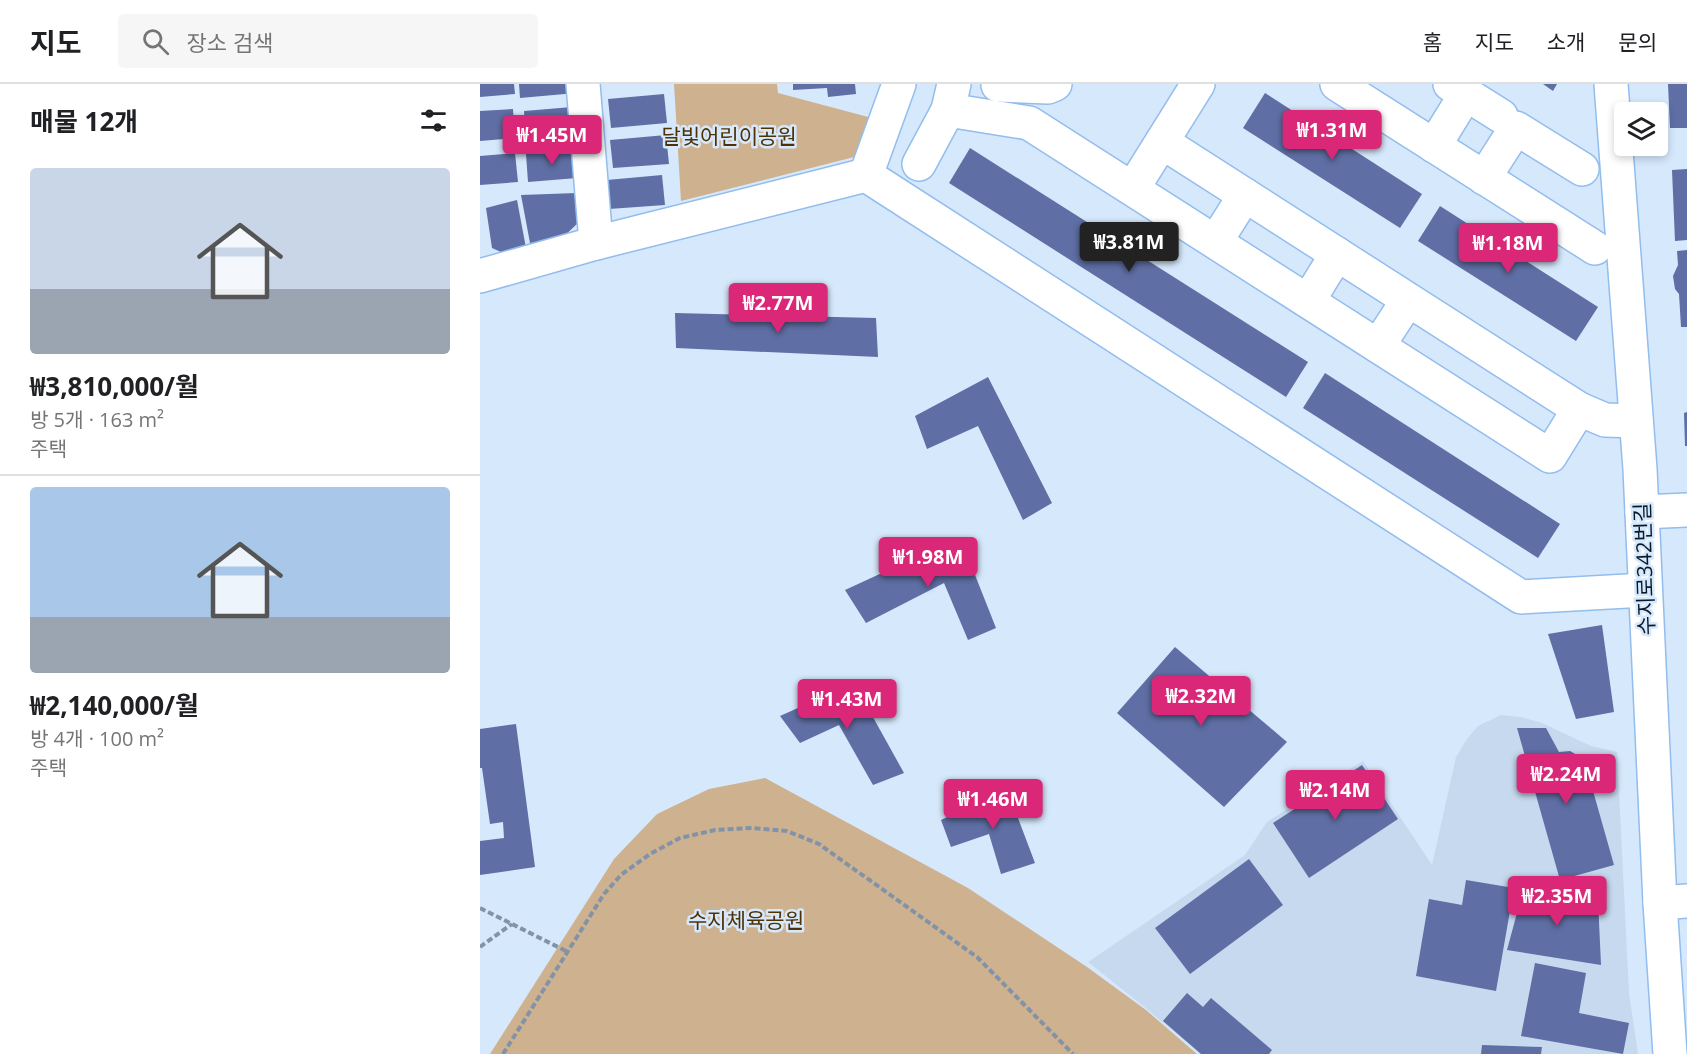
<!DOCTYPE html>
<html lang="ko">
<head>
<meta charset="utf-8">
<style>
	body { margin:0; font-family:"Open Sans","Noto Sans KR",sans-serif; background:#f6f6f6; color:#202124; height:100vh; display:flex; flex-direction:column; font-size:22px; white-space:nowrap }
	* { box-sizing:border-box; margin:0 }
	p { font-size:20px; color:#757577 }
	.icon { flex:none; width:33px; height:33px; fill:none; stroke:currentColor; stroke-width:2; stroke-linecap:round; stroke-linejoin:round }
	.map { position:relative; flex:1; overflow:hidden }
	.sheet { display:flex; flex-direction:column; background:#fff; width:480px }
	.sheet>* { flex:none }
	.buttons { position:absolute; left:1134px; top:18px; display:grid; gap:12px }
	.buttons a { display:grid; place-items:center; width:54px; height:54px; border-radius:6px; background:#fff; box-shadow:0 3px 9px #0003; font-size:30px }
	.price { position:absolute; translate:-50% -51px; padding:0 14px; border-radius:6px; background:#db2777; color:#fff; font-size:20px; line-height:39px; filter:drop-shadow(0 2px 3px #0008) }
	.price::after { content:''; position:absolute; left:50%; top:36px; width:18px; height:14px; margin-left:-9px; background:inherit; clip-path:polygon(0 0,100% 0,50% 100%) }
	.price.on { background:#222; color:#fff }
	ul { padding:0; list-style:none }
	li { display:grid; align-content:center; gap:12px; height:318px; padding:0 30px }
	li+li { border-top:2px solid #e0e0e0 }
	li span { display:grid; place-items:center; height:186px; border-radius:6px; color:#555 }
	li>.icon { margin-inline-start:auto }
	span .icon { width:108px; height:108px; fill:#fffc; stroke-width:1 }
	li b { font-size:26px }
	h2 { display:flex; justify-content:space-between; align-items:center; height:72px; padding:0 30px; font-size:26px }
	header { display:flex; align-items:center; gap:36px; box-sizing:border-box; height:84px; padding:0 30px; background:#fff; border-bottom:2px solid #e0e0e0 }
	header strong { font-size:28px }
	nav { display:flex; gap:33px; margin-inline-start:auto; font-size:21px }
	.search { width:420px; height:54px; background:#f6f6f6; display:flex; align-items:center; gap:15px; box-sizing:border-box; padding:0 21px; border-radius:6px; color:#757577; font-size:22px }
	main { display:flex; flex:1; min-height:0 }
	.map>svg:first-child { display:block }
</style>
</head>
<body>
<header>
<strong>지도</strong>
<div class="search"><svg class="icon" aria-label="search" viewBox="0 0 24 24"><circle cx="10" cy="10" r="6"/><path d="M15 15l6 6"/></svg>장소 검색</div>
<nav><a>홈</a><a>지도</a><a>소개</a><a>문의</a></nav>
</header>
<main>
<section class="sheet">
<h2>매물 12개<svg class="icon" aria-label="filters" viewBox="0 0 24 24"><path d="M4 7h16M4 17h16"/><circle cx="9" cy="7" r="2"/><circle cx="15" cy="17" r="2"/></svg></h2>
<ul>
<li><span style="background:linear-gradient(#c9d6e8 65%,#9aa5b1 0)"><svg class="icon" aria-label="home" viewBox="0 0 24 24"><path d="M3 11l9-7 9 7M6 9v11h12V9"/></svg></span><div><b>₩3,810,000/월</b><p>방 5개 · 163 m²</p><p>주택</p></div></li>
<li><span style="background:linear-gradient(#a9c7e8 70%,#9aa5b1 0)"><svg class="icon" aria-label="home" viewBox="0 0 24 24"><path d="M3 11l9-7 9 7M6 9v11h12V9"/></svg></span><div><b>₩2,140,000/월</b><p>방 4개 · 100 m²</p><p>주택</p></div></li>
</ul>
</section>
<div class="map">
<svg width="1207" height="970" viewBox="0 0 1207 970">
	<rect width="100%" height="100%" fill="#d6e8fc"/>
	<path fill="#c6d9ef" d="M1021,631L1041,633L1062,639L1111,662L1137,668L1149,909L1158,970H720L667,925L608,878L765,771L787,738L883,677L952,781L976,673L987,655L998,642Z"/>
	<g fill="#ceb18f">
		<path d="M194,0H297L298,9L392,34L378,72L201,117Z"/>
		<path d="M285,694L488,804L607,883L666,926L717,970H10L134,775L177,730L229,705Z"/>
	</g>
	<g fill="#5f6ea4">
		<path d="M0,0H34L35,10L0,13Z"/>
		<path d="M39,0H95L96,9L40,14Z"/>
		<path d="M313,0H375L376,10L348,13L347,4L313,6Z"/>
		<path d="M1063,0H1077L1073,7Z"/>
		<path d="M1188,0H1207V44H1190Z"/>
		<path d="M785,9L942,110L920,144L763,44Z"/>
		<path d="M184,10L187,39L131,44L128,15Z"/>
		<path d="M92,23L95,52L46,56L44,27Z"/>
		<path d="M33,25L35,54L0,57V27Z"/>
		<path d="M186,51L189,80L133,84L130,56Z"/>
		<path d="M490,64L828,278L806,313L469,99Z"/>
		<path d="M95,65L97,94L48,98L46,70Z"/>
		<path d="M35,69L38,98L0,101V72Z"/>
		<path d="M1207,85V156L1195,157L1192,86Z"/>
		<path d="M182,91L185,121L129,125L127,96Z"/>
		<path d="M97,109L99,138L79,157L50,159L41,111Z"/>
		<path d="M37,116L46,164L23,169L12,164L6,124Z"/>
		<path d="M960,122L1118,223L1096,257L938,157Z"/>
		<path d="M1207,166V243H1201L1199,210L1195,205L1193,192L1198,181L1197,167Z"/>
		<path d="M195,229L396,234L398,273L196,264Z"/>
		<path d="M845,289L1080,440L1058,474L823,324Z"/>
		<path d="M508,293L572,419L543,436L498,342L447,365L435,332Z"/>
		<path d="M1207,328V362H1205L1204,329Z"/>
		<path d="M480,453L516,544L488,556L464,499L386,539L365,506Z"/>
		<path d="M1122,541L1134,628L1096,635L1068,550Z"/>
		<path d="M695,563L807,658L744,723L637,629Z"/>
		<path d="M374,599L424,689L393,701L359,641L320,659L300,632Z"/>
		<path d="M36,640L55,783L0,791V757L24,754L23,738L10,740L2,684H0V645Z"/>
		<path d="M1037,644H1066L1079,668L1090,667L1104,675L1134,781L1080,796Z"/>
		<path d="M882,681L918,735L829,794L793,739Z"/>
		<path d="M527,705L555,779L521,790L509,750L471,763L461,736Z"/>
		<path d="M769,775L803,821L710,890L675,844Z"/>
		<path d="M986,796L1034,804L1016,907L936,892L949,815L982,821Z"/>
		<path d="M1044,803L1118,816L1121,881L1027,866Z"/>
		<path d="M1055,879L1106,889L1099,929L1149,939L1143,970L1041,952Z"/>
		<path d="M707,909L723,923L731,914L792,966L789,970H721L683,937Z"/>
		<path d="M1002,961L1062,963L1061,970H1001Z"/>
	</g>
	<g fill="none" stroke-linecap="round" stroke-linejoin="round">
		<g stroke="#92bded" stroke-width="36">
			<g id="minor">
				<path d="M103,0L116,159"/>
				<path d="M857,0L1115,164"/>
				<path d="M970,0L1021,32"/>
				<path d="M1131,0L1160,385L1180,819L1190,970"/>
				<path d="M518,1L568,3L575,0"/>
				<path d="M468,26L549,39L1070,372L1099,325"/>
				<path d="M682,58L1099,325L1125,336L1156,337"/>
				<path d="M954,62L986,10"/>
				<path d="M439,80L468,26L474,0"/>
				<path d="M386,91L419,0"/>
				<path d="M1004,94L1036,44L1102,85"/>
				<path d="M653,104L718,0"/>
				<path d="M736,157L765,111"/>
				<path d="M0,192L116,159L386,91L1041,513L1165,506"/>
				<path d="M828,217L857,170"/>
				<path d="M898,262L928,216"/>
				<path d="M1162,428L1207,426"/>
				<path d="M1180,819L1207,817"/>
			</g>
		</g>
		<g stroke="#8293a7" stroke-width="4" stroke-dasharray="6 3" stroke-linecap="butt">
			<path d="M0,824L88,868"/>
			<path d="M0,863L32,840"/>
			<path d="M23,970L124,810L141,791L170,770L200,754L235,746L272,744L307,747L339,760L497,873L593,970"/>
		</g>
		<use href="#minor" stroke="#fff" stroke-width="33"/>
	</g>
	<g text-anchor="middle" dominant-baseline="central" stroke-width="5" stroke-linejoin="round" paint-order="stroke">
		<g font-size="21" fill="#4f3104" stroke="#d6e8fc">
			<text x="249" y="52">달빛어린이공원</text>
			<text x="266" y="836">수지체육공원</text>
		</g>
		<g font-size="21" fill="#0a1a2c" stroke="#d6e8fc">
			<text transform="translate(1164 485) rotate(-92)">수지로342번길</text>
		</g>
	</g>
</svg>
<div class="buttons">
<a><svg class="icon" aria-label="layers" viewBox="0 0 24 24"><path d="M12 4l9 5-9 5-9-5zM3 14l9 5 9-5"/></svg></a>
</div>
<b class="price" style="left:852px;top:77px">₩1.31M</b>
<b class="price" style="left:72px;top:82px">₩1.45M</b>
<b class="price on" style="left:649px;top:189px">₩3.81M</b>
<b class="price" style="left:1028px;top:190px">₩1.18M</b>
<b class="price" style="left:298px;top:250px">₩2.77M</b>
<b class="price" style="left:448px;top:504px">₩1.98M</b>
<b class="price" style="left:721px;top:643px">₩2.32M</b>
<b class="price" style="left:367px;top:646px">₩1.43M</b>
<b class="price" style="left:1086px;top:721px">₩2.24M</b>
<b class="price" style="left:855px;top:737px">₩2.14M</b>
<b class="price" style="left:513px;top:746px">₩1.46M</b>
<b class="price" style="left:1077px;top:843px">₩2.35M</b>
</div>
</main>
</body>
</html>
